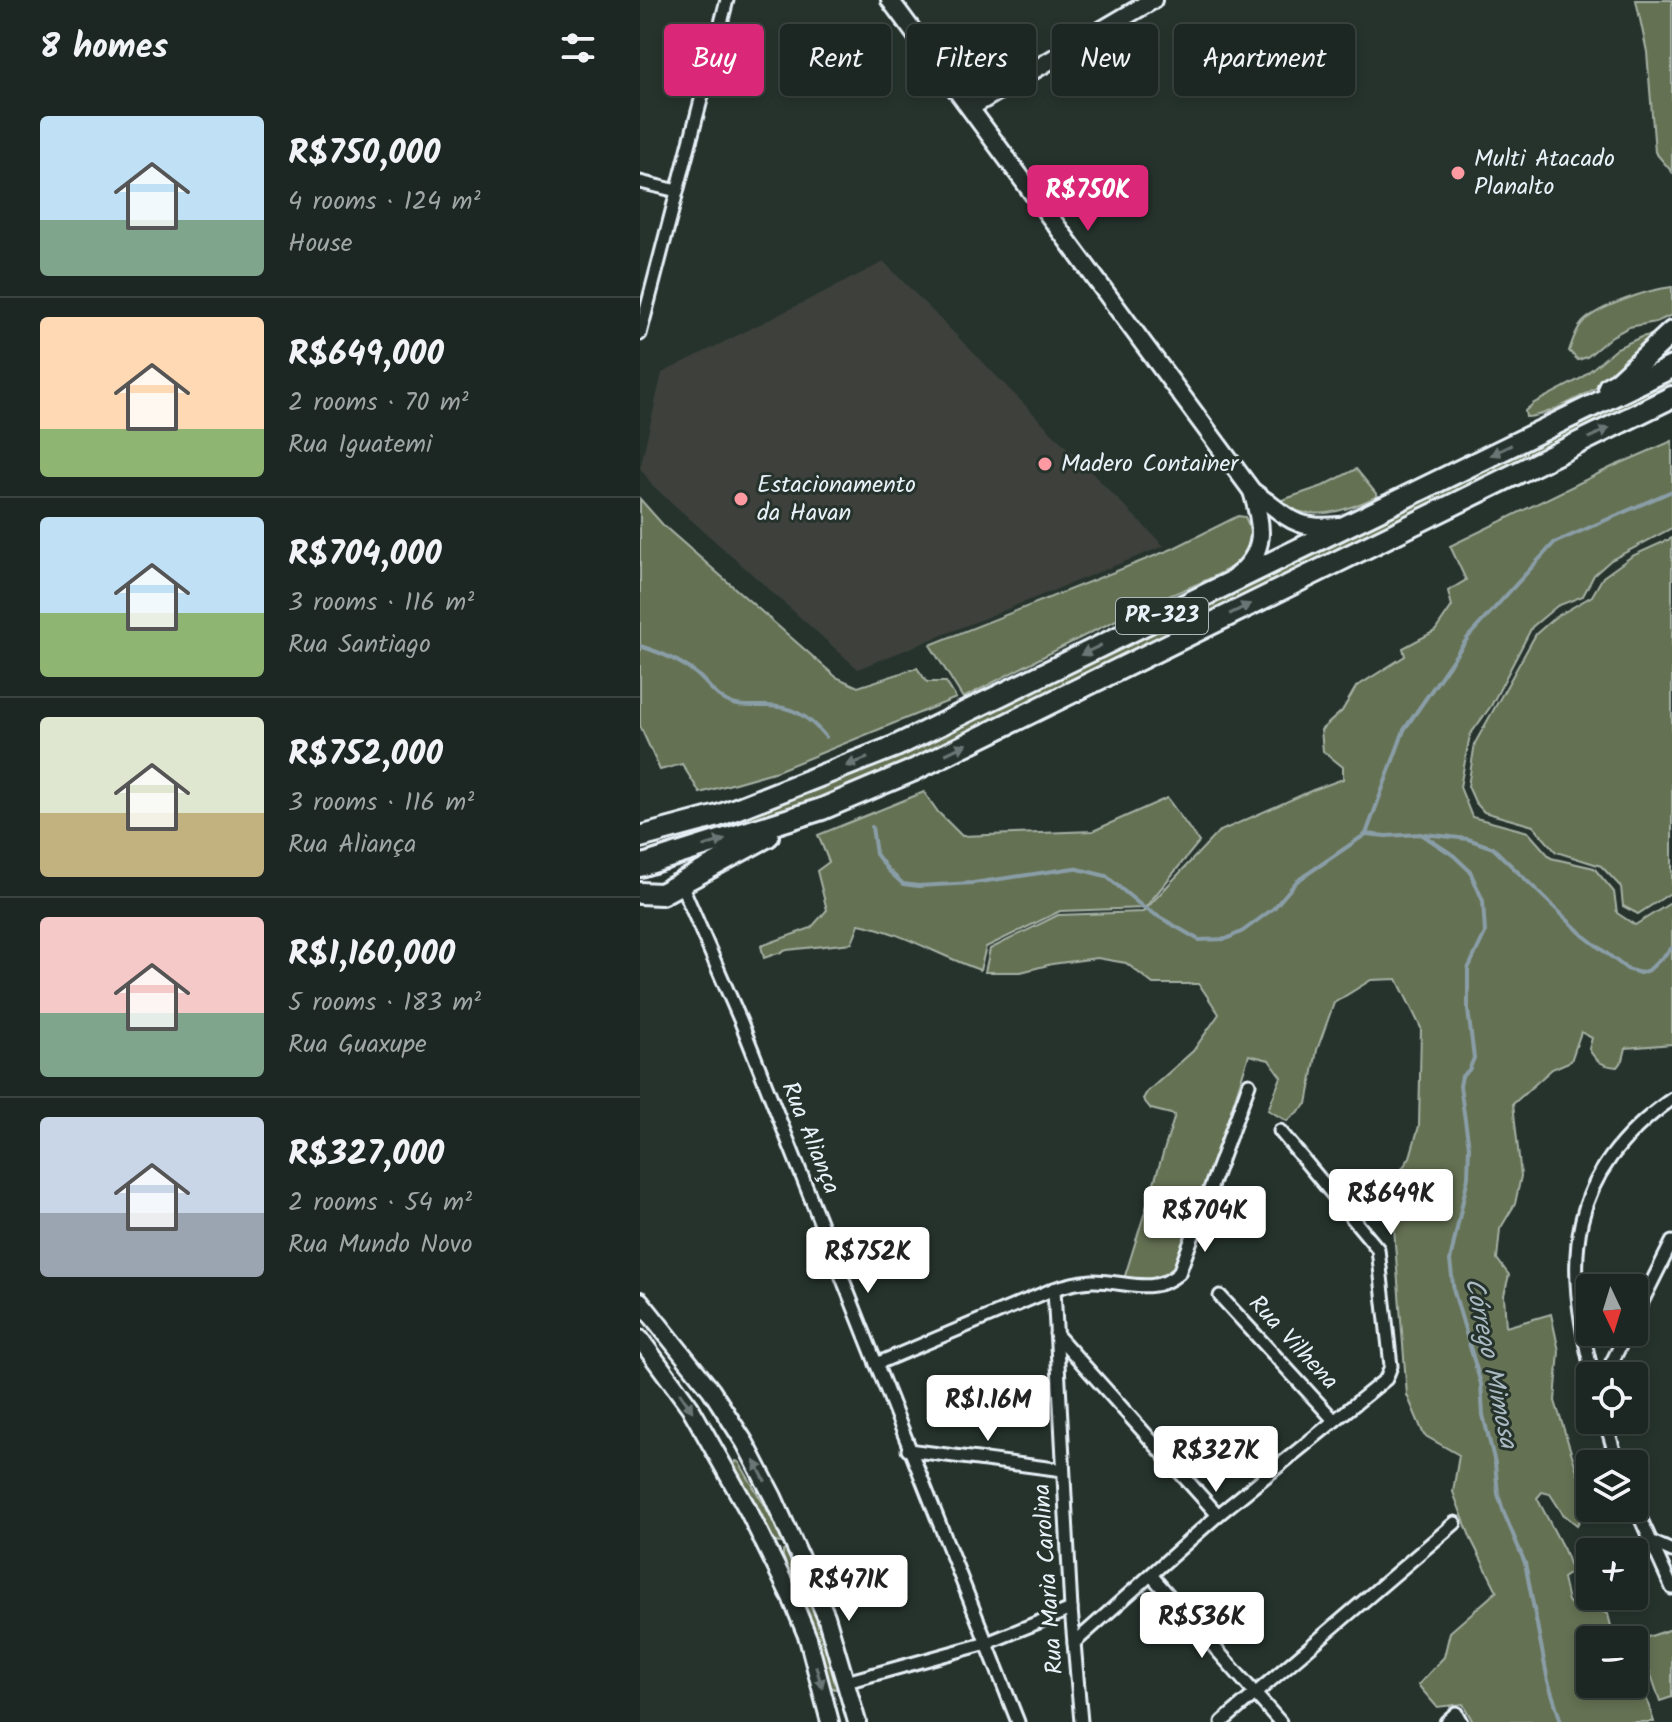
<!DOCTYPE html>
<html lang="en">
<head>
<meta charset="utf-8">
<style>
	body { margin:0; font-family:Kalam,sans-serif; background:#252e2a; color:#f1f3f6; height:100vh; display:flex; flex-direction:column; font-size:30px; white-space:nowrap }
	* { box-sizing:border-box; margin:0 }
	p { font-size:26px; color:#a0a5a5 }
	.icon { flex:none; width:44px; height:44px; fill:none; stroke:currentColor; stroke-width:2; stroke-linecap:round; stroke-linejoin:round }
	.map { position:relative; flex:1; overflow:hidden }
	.drawer { display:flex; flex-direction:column; background:#1c2622; width:640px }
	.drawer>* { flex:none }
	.banner { position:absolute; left:24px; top:24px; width:760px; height:72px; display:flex; gap:16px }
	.needle { width:52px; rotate:176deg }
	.fabs { position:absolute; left:936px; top:1274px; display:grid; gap:16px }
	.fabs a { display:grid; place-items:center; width:72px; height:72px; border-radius:8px; background:#1c2622; box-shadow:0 4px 12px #0003,0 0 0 2px #3a4340; font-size:40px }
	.price { position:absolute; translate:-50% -68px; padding:0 18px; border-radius:8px; background:#fff; color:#222; font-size:26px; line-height:52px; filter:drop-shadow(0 2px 4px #0008) }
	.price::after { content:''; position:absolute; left:50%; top:48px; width:24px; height:18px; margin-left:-12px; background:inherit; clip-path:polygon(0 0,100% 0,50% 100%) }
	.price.current { background:#db2777; color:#fff }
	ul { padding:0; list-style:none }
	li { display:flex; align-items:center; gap:24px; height:200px; padding:0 40px }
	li+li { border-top:2px solid #3a4340 }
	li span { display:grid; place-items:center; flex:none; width:224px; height:160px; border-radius:8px; color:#555 }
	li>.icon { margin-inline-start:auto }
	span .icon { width:96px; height:96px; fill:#fffc; stroke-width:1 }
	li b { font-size:34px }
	h2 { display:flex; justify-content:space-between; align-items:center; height:96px; padding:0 40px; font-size:34px }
	.tag { padding:0 28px; border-radius:8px; background:#1c2622; box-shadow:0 4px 12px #0003,0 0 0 2px #3a4340; font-size:28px; line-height:72px }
	.tag.current { background:#db2777; color:#fff }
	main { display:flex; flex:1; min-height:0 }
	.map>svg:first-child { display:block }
</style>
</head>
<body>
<main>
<section class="drawer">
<h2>8 homes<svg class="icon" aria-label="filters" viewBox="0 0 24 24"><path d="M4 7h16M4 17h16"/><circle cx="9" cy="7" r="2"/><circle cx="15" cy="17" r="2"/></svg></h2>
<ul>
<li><span style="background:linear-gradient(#bfe0f5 65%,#7fa58c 0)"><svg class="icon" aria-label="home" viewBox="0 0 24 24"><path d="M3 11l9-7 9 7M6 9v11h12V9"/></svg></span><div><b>R$750,000</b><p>4 rooms · 124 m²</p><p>House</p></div></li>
<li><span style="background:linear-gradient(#ffd9b3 70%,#8fb573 0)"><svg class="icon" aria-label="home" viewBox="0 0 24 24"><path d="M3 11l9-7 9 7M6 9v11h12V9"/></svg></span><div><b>R$649,000</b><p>2 rooms · 70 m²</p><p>Rua Iguatemi</p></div></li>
<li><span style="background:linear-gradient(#bfe0f5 60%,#8fb573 0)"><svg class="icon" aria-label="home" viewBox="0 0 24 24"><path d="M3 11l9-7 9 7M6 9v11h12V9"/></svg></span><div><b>R$704,000</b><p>3 rooms · 116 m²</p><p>Rua Santiago</p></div></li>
<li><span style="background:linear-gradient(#dfe7d0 60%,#c2b280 0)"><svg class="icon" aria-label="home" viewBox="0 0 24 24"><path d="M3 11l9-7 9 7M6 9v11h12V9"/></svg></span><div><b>R$752,000</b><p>3 rooms · 116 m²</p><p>Rua Aliança</p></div></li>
<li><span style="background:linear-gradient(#f6c9c9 60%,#7fa58c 0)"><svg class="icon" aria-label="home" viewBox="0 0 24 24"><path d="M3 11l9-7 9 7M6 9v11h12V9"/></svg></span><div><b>R$1,160,000</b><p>5 rooms · 183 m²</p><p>Rua Guaxupe</p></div></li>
<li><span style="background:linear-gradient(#c9d6e8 60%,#9aa5b1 0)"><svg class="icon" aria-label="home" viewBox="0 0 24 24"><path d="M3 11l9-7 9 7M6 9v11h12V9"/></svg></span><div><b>R$327,000</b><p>2 rooms · 54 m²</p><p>Rua Mundo Novo</p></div></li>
</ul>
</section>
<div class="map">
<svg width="1032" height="1722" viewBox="0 0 1032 1722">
	<rect width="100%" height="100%" fill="#26332d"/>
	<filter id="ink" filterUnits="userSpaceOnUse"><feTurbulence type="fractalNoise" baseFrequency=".0125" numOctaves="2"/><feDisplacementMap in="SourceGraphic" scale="16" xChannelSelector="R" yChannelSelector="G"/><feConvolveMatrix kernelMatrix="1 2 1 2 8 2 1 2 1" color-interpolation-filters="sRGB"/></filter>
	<g filter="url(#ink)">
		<path fill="#3c413a" d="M244,262L524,546L218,669L13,486L0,468L22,373Z"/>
		<g fill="#657152" stroke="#a6b1a5" stroke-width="2">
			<path d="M996,0H1032V172L1015,152L1007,52Z"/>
			<path d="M1032,287V315L1016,322L989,327L972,336L947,357L938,360L929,351C932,342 936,329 943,322C959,306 1010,289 1032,287Z"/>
			<path d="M1020,333C1007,346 994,362 979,373C959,387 909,417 886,417L885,411L894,403L940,379L977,348L1001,337Z"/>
			<path d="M1032,377V382L888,461L257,769L175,803L3,855L7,851L85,827L248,758Z"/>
			<path d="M1032,441V528L971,560L954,575L943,596L917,606L892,627L851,706L830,735L820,787L832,817L888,832L911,858L954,868L974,892L977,913L995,925L1032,902V1044L986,1048L983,1060L977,1067C963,1066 956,1062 949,1049L952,1038L941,1032L931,1061L912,1069L873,1104L881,1176L875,1204L860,1229L857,1259L869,1275L864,1295L866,1327L911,1314L919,1351L915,1401L948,1506L937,1525L923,1514L910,1494L902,1492L897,1498L924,1550L932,1572L923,1578L928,1601L939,1613L961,1611L968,1614L974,1638L978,1640H950V1684H994V1660L1014,1722H833L823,1704L797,1707L778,1685L804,1657L810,1632L857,1591L831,1539L813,1492L819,1455L784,1435L767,1395L755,1244L752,1183L770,1157L779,1126L781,1028L757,979L731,980L694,1003L677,1050L667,1104L647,1121L628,1110L641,1077L629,1060L609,1055L573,1166L532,1271C516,1280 502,1280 484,1279L535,1115L511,1109L503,1099L507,1092L553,1051L579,1014L559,984H513L486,963L457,958L412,964L381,972H345L350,949L418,915L503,912L578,832L673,790L703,779V767L683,751L681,730L702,711L716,687L765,656L763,648L795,631L812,606L808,591L826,580L810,546L972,467Z"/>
			<path d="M716,469L738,496C704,512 671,523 636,502L683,486Z"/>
			<path d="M0,499L24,526L196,677L218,687L277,668L287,682H306L316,698L137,771L60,793L42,764L20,770L0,726Z"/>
			<path d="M598,516L605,517C613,532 612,549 599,561C587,574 529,595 510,604C447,633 385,666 323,698L290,645L532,549Z"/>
			<path d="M1032,538V892L998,914L983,906L981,887L961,866L916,852L893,826L844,812L835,802L828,786L835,743L896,634L914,618L952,596L963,577L992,556Z"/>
			<path d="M284,792L298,812L322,836L453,831L527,798L559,842L505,908L420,911L346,947L340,970C299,956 262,932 219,924L212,943L147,950L124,958L121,946L171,928L187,910L177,871L189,862L178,835Z"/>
			<path d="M96,1461L99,1462L143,1537L142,1543L135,1542L94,1465Z"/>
			<path d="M149,1548L175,1604L200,1686L195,1689L189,1686L168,1620L143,1556V1551Z"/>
			<path d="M1032,1629V1697L1020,1701L999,1640Z"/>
		</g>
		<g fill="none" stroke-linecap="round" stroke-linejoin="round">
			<g stroke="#8a9ea8" stroke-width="4">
				<path d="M0,646C19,652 45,663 60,677C71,688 77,698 93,704C101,707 114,706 123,706C152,705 168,716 186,737"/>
				<path d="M232,827L236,854L248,870L263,884L278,886L333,883L434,868L466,876L504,908L559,940L586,939L603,931L634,908L657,881L726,834L746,836L781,834L813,855L830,871L843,901L845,933L828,969V1010L834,1058L829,1070L822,1076L820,1086L829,1147L828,1177L810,1261L814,1292L841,1384L843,1415L855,1463L858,1494L864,1513L885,1563L908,1681L921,1722"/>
				<path d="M726,834L764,730L829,636L914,543L1032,491"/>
				<path d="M785,834L828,839L853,848L944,936L987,969L1000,973L1009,970L1032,948"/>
			</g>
			<g stroke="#e8f1f8" stroke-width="17">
				<g id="street">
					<path d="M0,182L37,191"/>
					<path d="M0,334L87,0"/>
					<path d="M41,884L101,1022L378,1722"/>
					<path d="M414,1289L431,1609L441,1722"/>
					<path d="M580,1296L693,1419"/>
					<path d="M994,1318L1032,1242"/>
					<path d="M416,1334L578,1515"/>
					<path d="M236,1364L414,1289C426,1285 439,1282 452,1281C483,1280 513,1297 539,1273L609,1084"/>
					<path d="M953,1376C923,1258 926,1174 1032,1099"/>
					<path d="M965,1376L987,1332"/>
					<path d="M965,1420L978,1464"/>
					<path d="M268,1450L423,1470"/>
					<path d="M994,1504L1032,1588"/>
					<path d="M1012,1542L1032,1551"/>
					<path d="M511,1575L640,1722"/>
					<path d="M434,1643L578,1515L746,1379L751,1366L738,1249L640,1131"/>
					<path d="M206,1682L347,1643L431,1609"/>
					<path d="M582,1722L815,1523"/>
					<path d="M806,1722L816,1713L821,1722"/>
				</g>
			</g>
			<g stroke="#e8f1f8" stroke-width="22">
				<g id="secondary">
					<path d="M250,0L612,491C647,515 653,531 699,526"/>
					<path d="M331,107L513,0"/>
					<path d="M596,576C628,551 622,526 612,491"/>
					<path d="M0,1301L71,1390L105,1443L133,1497L186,1616L217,1722"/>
					<path d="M0,1339L50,1407L108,1510L151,1597L168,1638L190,1722"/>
				</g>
			</g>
			<g stroke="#e8f1f8" stroke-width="26">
				<g id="highway">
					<path d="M969,387L978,382L1032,332"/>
					<path d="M0,837L78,816L256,746L1032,367"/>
					<path d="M0,866L182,809L272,771L1032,397"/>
					<path d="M0,893L21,894L128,836"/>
				</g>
			</g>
			<use href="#street" stroke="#26332d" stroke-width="11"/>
			<use href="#secondary" stroke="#26332d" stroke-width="16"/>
			<use href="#highway" stroke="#26332d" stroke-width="20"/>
		</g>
		<defs><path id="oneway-solid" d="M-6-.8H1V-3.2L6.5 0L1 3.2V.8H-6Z" transform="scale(2)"/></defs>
		<g fill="#6a7674">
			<use href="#oneway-solid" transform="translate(959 433) rotate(-26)"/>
			<use href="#oneway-solid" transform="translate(861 450) rotate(154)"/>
			<use href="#oneway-solid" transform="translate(600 609) rotate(-26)"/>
			<use href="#oneway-solid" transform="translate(451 650) rotate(154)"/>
			<use href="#oneway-solid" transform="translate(316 749) rotate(-26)"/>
			<use href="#oneway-solid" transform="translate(217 762) rotate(159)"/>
			<use href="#oneway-solid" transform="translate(74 843) rotate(-17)"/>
			<use href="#oneway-solid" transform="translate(46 1402) rotate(56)"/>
			<use href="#oneway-solid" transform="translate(120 1471) rotate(-117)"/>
			<use href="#oneway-solid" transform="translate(179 1677) rotate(74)"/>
		</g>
	</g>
	<g fill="#ff9aa2" stroke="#26332d" stroke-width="3">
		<circle cx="818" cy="173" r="8"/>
		<circle cx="405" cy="464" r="8"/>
		<circle cx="101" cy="499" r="8"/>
	</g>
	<g text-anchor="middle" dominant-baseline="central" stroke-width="6" stroke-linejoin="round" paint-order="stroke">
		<rect fill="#26332d" stroke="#aeb8bb" stroke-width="2" x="476" y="598" width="92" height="36" rx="6"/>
		<g font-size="22" font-weight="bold" fill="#e8f1f8">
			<text x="522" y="616">PR-323</text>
		</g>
		<g font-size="24" fill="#e8f1f8" stroke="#26332d" text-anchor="start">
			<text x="834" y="159">Multi Atacado<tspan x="834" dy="28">Planalto</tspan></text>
			<text x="421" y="464">Madero Container</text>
			<text x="117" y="485">Estacionamento<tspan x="117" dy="28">da Havan</tspan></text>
		</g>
		<g font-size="24" fill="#e8f1f8" stroke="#26332d">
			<text transform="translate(170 1138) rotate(68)">Rua Aliança</text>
			<text transform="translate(653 1343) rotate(47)">Rua Vilhena</text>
			<text transform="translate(409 1579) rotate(-94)">Rua Maria Carolina</text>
		</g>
		<g font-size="26" font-style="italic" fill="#aabac2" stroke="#26332d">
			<text transform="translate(850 1363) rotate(78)">Córrego Mimosa</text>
		</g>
	</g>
</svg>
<div class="fabs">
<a><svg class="needle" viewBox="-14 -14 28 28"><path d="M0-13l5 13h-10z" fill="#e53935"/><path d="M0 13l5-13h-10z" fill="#a0a5a5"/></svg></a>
<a><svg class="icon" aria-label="locate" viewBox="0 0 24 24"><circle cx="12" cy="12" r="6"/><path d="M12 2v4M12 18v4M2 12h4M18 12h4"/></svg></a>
<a><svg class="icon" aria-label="layers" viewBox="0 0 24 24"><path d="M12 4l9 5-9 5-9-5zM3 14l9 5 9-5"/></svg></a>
<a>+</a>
<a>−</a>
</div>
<b class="price current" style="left:448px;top:233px">R$750K</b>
<b class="price" style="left:751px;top:1237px">R$649K</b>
<b class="price" style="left:565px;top:1254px">R$704K</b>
<b class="price" style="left:228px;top:1295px">R$752K</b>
<b class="price" style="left:348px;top:1443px">R$1.16M</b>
<b class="price" style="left:576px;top:1494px">R$327K</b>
<b class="price" style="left:209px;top:1623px">R$471K</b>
<b class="price" style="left:562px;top:1660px">R$536K</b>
<div class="banner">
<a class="tag current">Buy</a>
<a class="tag">Rent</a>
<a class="tag">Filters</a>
<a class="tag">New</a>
<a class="tag">Apartment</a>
</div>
</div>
</main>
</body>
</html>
